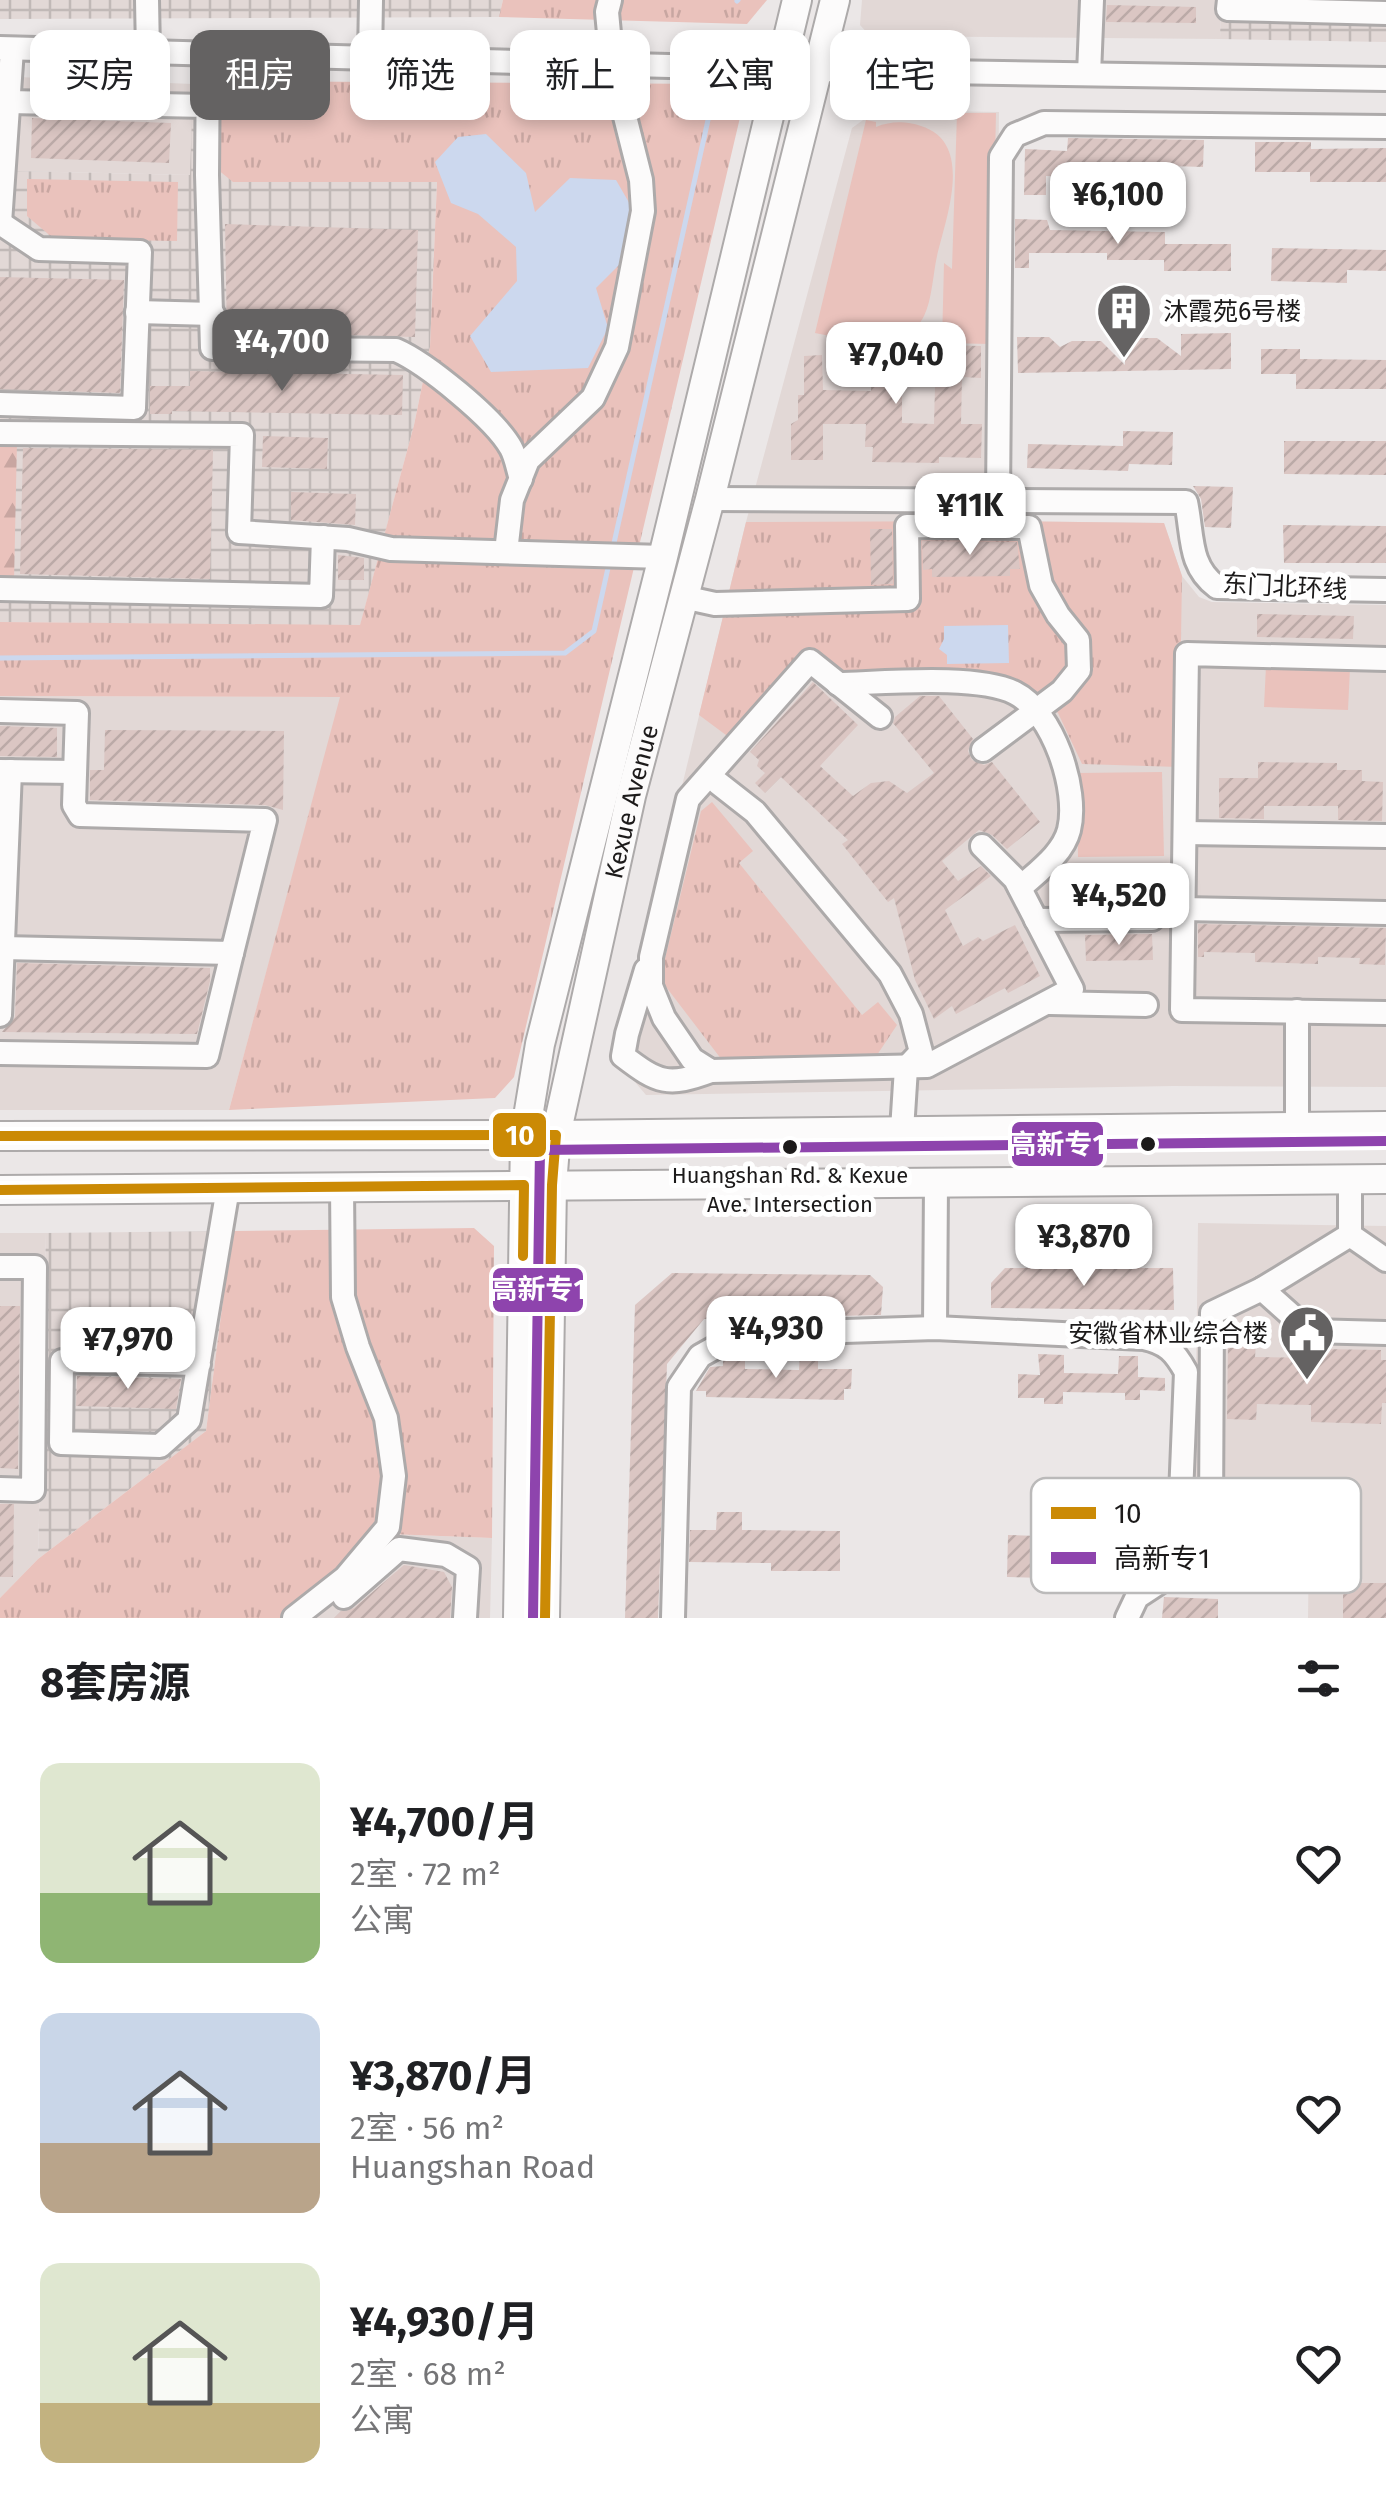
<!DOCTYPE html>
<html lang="zh">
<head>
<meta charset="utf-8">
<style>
  :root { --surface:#fff; --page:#f6f6f6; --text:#202124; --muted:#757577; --accent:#646262 }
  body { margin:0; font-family:"Fira Sans","Noto Sans SC",sans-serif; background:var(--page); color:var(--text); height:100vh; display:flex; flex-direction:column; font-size:38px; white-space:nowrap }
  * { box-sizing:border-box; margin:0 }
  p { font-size:32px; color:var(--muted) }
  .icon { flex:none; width:55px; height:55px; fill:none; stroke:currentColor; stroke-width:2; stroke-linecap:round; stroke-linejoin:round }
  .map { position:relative; height:1618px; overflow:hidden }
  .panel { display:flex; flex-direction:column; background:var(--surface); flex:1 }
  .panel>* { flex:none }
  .banner { position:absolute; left:30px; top:30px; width:1328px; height:90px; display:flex; gap:20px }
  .price { position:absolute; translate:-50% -85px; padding:0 22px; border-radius:20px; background:#fff; color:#222; font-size:32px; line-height:65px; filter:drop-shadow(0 2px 5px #0008) }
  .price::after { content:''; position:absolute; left:50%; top:60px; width:30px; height:22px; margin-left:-15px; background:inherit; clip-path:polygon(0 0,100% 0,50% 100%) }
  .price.active { background:var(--accent); color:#fff }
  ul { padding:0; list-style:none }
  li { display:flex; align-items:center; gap:30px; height:250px; padding:0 40px }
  li span { display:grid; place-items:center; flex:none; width:280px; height:200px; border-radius:20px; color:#555 }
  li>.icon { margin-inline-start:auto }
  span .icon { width:120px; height:120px; fill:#fffc; stroke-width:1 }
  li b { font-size:42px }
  h2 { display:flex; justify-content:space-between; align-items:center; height:120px; padding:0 40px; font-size:42px }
  .chip { padding:0 35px; border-radius:20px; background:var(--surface); box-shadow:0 5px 15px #0003; font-size:35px; line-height:90px }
  .chip.active { background:var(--accent); color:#fff }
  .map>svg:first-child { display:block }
  .built { fill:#e2d8d6 }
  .industrial { fill:url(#industrial-grid) }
  .grass { fill:url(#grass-tufts) }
  .forest { fill:url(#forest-firs) }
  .garden { fill:#eac2bc }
  .water { fill:#ccd8ee }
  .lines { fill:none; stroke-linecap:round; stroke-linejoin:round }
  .stream { stroke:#ccd8ee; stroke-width:5 }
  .building { fill:url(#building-hatch); fill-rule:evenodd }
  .minor-casing { stroke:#adaaaa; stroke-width:28 }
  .major-casing { stroke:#adaaaa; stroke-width:32 }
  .minor { stroke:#fcfbfb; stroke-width:22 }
  .major { stroke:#fcfbfb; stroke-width:28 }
  .bus-1-casing { stroke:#fff; stroke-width:18 }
  .bus-2-casing { stroke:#fff; stroke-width:18 }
  .bus-1 { stroke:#cb8a05; stroke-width:10 }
  .bus-2 { stroke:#8e44ad; stroke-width:10 }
  .bus-dot { fill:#1c1a1a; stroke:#fff; stroke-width:4 }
  .labels { text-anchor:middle; stroke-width:10; stroke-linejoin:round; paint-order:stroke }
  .bus-label { font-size:22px; fill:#1c1a1a; stroke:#fff }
  .poi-label { font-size:25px; fill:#1c1a1a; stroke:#fff; text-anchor:start }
  .street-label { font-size:25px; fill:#1c1a1a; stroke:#fff }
  .key { fill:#fff; stroke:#bbbaba; stroke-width:2.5 }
  .key-label { font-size:28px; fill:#1c1a1a }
  .line-badge { stroke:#fff; stroke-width:4 }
  .badge-label { font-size:28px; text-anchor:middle; font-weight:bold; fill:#fff }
</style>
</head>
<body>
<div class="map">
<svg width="1386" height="1618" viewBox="0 0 1386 1618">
  <defs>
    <pattern id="industrial-grid" width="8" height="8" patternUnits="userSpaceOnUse" patternTransform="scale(2.5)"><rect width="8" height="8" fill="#e2d8d6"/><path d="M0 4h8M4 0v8" fill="none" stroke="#c1b9b7"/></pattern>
    <pattern id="grass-tufts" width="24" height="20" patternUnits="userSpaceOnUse" patternTransform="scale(2.5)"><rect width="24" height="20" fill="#eac2bc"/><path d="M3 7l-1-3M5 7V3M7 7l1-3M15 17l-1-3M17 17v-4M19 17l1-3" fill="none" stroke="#c8a6a1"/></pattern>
    <pattern id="forest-firs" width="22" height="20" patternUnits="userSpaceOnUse" patternTransform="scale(2.5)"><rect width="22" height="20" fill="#eac2bc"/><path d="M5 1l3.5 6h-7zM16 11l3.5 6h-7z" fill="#c8a6a1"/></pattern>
    <pattern id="building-hatch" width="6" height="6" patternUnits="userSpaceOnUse" patternTransform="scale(2.5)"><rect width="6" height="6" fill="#dbc6c3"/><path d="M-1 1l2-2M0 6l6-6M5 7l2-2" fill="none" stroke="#bbaaa7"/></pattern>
  </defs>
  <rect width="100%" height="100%" fill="#ebe7e7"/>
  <g class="built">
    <polygon points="862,0 1221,0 1220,39 881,36 869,35 860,25"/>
    <polygon points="17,77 193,84 191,175 15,171"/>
    <polygon points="877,110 999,112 994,521 1164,523 1182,576 1199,597 1212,602 1386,605 1386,1087 1173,1086 646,1095 618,1062 618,1050 746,522 852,128"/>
    <polygon points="0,696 341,697 229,1110 0,1110"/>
    <polygon points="1198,1223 1386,1226 1386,1618 1308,1618 1309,1549 1194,1547"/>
    <polygon points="0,1233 46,1233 38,1559 0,1598"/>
    <polygon points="389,1534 492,1538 490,1618 288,1618"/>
  </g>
  <g class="industrial">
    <polygon points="0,0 503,0 499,17 0,19"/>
    <polygon points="1221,0 1386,0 1386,42 1220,39"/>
    <polygon points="0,77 15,171 190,175 193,84 217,81 233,182 437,181 430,347 414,425 360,626 0,622"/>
    <polygon points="232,1231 206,1431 38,1559 46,1233"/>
  </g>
  <g class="grass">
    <polygon points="503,0 767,0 747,24 499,17"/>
    <polygon points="217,81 720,84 742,109 514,1077 495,1098 229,1110 340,697 0,696 0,622 360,625 414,425 430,347 437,182 233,182 217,169"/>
    <polygon points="27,179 178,182 177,241 54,239 27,216"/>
    <polygon points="993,521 1164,523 1182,576 1179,767 1082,764 1058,713 1023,684 954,672 842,676 809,652 730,738 699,715 746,522"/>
    <polygon points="712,802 753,851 739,863 862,1015 878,1002 897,1025 871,1064 725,1064 660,979 701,811"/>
    <polygon points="474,1228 494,1246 492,1538 389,1534 288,1618 0,1618 0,1598 38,1559 206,1431 232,1231"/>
  </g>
  <polygon class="forest" points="0,441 17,441 14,582 0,582"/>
  <g class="garden">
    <polygon points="957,113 996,113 991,344 942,343 944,263 952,269"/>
    <path d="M866 120 876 122V127C891 121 906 121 921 126 975 143 946 217 937 256 933 274 932 300 924 316 906 351 857 355 834 325L830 336 815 333Z"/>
    <polygon points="1266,666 1350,668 1348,710 1264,707"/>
    <polygon points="1162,772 1164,856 1078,857 1077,773"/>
  </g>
  <g class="water">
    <polygon points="486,134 526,173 535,212 570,178 616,180 635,213 623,261 596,288 608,328 588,368 491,372 470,336 517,281 516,247 478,214 451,203 435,162 458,137"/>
    <polygon points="1008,625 1009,663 947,664 947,655 939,649 944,639 944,626"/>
  </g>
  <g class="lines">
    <g class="stream">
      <polyline points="737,1 738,0"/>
      <polyline points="614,543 710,111"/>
      <polyline points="0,658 565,653 594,631 608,568"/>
    </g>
  </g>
  <g class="building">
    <polygon points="1107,5 1196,7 1196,23 1106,22"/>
    <polygon points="32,118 171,123 169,163 31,158"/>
    <polygon points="1068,138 1204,140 1203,167 1076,163 1076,177 1046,176 1046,195 1024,195 1025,149 1067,151"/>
    <polygon points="1255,142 1311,142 1311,149 1386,148 1386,182 1310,182 1310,172 1255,172"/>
    <polygon points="1015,219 1047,220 1050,230 1165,232 1165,244 1231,244 1231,271 1164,271 1164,260 1107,260 1107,253 1029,253 1029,268 1015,268"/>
    <polygon points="225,224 418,230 415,337 227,332"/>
    <polygon points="1272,248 1386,250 1386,271 1347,270 1347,283 1271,281"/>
    <polygon points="0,277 124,280 120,393 0,389"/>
    <polygon points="1231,333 1231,369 1018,373 1017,337 1049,337 1060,347 1072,341 1101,341 1125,365 1125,338 1157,338 1181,356 1181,334"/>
    <path d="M940 345 981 346V378L962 377 961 424H982L981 458 939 457V463L872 462 873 447H865L866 424H823V460H791V424L798 420V395H804V356L822 355 823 390 871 391 872 351 940 352ZM902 385 935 386 934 424 902 423Z"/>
    <polygon points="1261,349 1300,349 1300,359 1386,360 1386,389 1296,389 1296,374 1261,374"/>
    <polygon points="190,371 403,375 402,415 172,411 172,414 150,414 150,386 190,386"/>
    <polygon points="1123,431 1173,432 1172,465 1129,464 1128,471 1027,468 1028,444 1123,446"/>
    <polygon points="263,436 328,438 327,469 262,467"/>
    <polygon points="1284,441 1386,441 1386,475 1284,474"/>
    <polygon points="23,448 213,450 210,579 20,574"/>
    <polygon points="1193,486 1233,487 1231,528 1205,527 1201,499"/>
    <polygon points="291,492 356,494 355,525 291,520"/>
    <polygon points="1283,525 1386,526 1386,563 1284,563"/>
    <polygon points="870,529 892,529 893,584 871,585"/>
    <polygon points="922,541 1017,542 1020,569 1010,569 1010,576 932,577 932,569 923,570"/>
    <polygon points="338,555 364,558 364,580 338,580"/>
    <polygon points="1257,614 1354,616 1353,639 1257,637"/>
    <polygon points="813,682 858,725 820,766 853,796 871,783 889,781 907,793 934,773 893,723 895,717 920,696 939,696 973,739 968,751 972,760 984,765 992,762 1040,822 1007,849 992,835 979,830 942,861 958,881 981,866 991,876 945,910 963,946 978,937 983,941 1015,925 1040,976 1008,993 1005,988 956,1014 952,1006 934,1019 915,980 894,898 888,902 842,844 848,840 781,777 765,793 755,783 765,773 757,766 759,760 750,752"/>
    <polygon points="0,726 57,728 57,757 0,756"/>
    <polygon points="105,730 284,731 283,810 265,805 90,800 90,770 104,770"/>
    <polygon points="1258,762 1337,763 1337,770 1362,770 1362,781 1383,782 1382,821 1338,820 1338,806 1264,806 1264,819 1219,818 1219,778 1258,778"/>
    <polygon points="1154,875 1155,904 1077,905 1076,877"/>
    <polygon points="1198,924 1386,928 1385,965 1359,964 1360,958 1318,957 1318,964 1255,962 1255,953 1204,952 1204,957 1198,957"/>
    <polygon points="1152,934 1153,960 1086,961 1085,935"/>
    <polygon points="17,963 210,968 210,981 197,1034 2,1032 15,1017"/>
    <polygon points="1005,1268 1173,1268 1174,1310 991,1308 991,1283"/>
    <polygon points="672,1273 870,1275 883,1287 881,1315 704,1319 667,1364 658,1618 625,1618 635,1305"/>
    <polygon points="0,1306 20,1306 18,1469 0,1468"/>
    <polygon points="1228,1344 1256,1344 1255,1357 1316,1358 1317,1349 1381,1350 1381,1360 1386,1360 1386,1403 1382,1403 1381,1424 1311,1422 1311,1405 1257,1404 1256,1420 1227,1419"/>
    <polygon points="745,1350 745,1369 799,1370 800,1353 818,1354 818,1369 852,1369 851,1389 844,1389 844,1400 706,1397 706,1391 696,1391 710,1367 723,1366 723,1360"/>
    <polygon points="1038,1354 1064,1355 1064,1373 1118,1374 1119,1356 1138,1356 1138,1377 1165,1378 1165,1391 1140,1390 1140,1400 1125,1400 1125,1393 1063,1392 1063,1404 1044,1404 1044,1398 1018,1398 1018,1374 1040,1375"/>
    <polygon points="77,1376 181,1379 176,1409 76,1406"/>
    <polygon points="0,1504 14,1504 13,1577 0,1577"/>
    <polygon points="717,1512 742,1512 742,1530 840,1531 840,1571 771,1571 771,1563 689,1562 690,1530 716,1530"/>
    <polygon points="1102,1512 1129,1513 1128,1539 1158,1540 1157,1566 1148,1572 1082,1570 1082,1579 1007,1577 1008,1535 1101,1538"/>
    <polygon points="404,1565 444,1572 452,1587 450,1618 334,1618 341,1611 354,1608"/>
    <rect x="1343" y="1583" width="43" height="35"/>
    <polygon points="1164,1597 1218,1599 1218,1618 1162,1618"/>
  </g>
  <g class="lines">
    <g class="minor-casing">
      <g id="minor">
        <polyline points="147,0 148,52"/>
        <polyline points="1229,0 1228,9 1386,13"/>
        <polyline points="0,48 818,70 1386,79"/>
        <path d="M208 54 207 175 212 348 396 350C426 363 495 419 511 448 516 457 518 470 521 479"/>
        <polyline points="370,58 371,0"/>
        <polyline points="1089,74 1092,0"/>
        <polyline points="8,102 207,106"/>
        <polyline points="0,223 12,49"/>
        <polyline points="137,312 213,314"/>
        <polyline points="0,404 134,408 140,252 39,249 0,223"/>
        <polyline points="0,433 242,435 239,532 348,539 391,549 663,557"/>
        <path d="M710 499 1186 502C1193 535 1188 566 1217 587L1386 590"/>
        <polyline points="998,499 1001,157 1015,135 1044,123 1386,127"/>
        <polyline points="506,552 512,500 528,460 593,398 617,347 643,211 641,180 612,65 607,12 610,0"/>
        <polyline points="0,589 321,596 323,537"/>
        <polyline points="683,597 715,604 908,599 907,526 1029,527 1041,585 1058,615 1078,640 1079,670 1062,691 983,750"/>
        <polyline points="1386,659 1187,654 1182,1010 1386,1013"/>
        <path d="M838 684C882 683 978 674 1015 693 1053 712 1079 790 1069 830 1063 854 1037 872 1020 888"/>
        <polyline points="0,711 77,713 74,805 80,815 265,820 232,953 2,948"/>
        <polyline points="880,717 810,661 688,799 651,957 651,986 664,1018 692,1059 711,1071 927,1066 1072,989 1015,879 982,846"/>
        <polyline points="0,771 75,772"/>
        <polyline points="718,783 755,812 890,974 911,1014 921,1052 906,1068 902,1130"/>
        <polyline points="1185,833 1386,836"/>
        <polyline points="1183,909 1386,913"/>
        <polyline points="1036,920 1152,919"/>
        <path d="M646 970 627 1034 623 1056C658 1083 668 1087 711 1071"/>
        <polyline points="1050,1003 1146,1005"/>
        <polyline points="1297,1011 1297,1126"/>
        <polyline points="0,1015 10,771"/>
        <polyline points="0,1053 207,1056 232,953"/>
        <polyline points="1350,1235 1386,1260"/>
        <polyline points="0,1267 35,1267 33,1490 0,1489"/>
        <polyline points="1262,1289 1309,1331 1386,1333"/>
        <polyline points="935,1328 936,1183"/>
        <polyline points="199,1364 62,1361 61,1443 160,1446 189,1420 228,1188"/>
        <polyline points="1211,1519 1212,1313 1262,1289 1350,1235 1350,1180"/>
        <polyline points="344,1597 399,1549 446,1555 468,1568 465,1618"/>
        <polyline points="294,1618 345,1578 388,1527 394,1476 386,1418 358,1347 343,1297 342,1186"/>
        <path d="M673 1618 679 1387 700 1356 734 1337 754 1334 935 1328 1144 1338C1167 1343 1175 1352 1186 1372L1178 1570 1137 1597 1127 1618"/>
      </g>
    </g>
    <g class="major-casing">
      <g id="major">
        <polyline points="0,1136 556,1135 1386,1126"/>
        <polyline points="0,1190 1386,1179"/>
        <polyline points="518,1618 525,1135 540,1044 663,557 797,0"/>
        <path id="s1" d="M545 1618 552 1185 556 1135 631 796 710 499 835 0"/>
      </g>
    </g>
    <use href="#minor" class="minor"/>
    <use href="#major" class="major"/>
    <g class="bus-1-casing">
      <g id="bus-1">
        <polyline points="0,1136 556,1135 552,1185 545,1618"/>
        <polyline points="0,1190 524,1185 523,1256"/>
      </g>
    </g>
    <g class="bus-2-casing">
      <polyline id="bus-2" points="533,1618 540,1150 1386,1141"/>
    </g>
    <use href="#bus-1" class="bus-1"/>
    <use href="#bus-2" class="bus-2"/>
  </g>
  <defs>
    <g id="building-pin" transform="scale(2.875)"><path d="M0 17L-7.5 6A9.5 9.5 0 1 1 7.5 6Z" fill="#646262" stroke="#fff"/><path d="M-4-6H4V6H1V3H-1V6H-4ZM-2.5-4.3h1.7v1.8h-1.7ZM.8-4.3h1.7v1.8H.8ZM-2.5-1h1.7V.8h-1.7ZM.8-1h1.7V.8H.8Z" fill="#fff"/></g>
    <g id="civic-pin" transform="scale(2.875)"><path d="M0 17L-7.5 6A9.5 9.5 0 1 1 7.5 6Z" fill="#646262" stroke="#fff"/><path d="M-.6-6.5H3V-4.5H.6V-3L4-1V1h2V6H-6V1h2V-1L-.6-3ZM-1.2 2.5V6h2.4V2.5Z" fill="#fff"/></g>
  </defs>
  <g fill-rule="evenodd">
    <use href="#building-pin" x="1124" y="311"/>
    <use href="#civic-pin" x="1307" y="1333"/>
  </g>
  <g class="bus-dot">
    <circle cx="1148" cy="1144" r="9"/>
    <circle cx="790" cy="1147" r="9"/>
  </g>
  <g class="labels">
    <g class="bus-label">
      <text x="790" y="1183">Huangshan Rd. &amp; Kexue<tspan x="790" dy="29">Ave. Intersection</tspan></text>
    </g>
    <g class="poi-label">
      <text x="1163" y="320">沐霞苑6号楼</text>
      <text x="1268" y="1342" text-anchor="end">安徽省林业综合楼</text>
    </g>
    <g class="street-label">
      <text transform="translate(1285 586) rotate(3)" y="9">东门北环线</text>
      <text dy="9" stroke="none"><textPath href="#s1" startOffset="825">Kexue Avenue</textPath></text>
    </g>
  </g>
  <rect x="1031" y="1478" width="330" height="115" rx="15" class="key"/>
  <rect x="1051" y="1507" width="45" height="12" fill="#cb8a05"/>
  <rect x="1051" y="1552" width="45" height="12" fill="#8e44ad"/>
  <g class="key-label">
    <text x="1114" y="1523">10</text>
    <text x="1114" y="1568">高新专1</text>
  </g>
  <g class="line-badge">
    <rect x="491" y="1111" width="57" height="48" rx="10" fill="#cb8a05"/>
    <rect x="1010" y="1120" width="95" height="48" rx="10" fill="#8e44ad"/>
    <rect x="491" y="1266" width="94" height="48" rx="10" fill="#8e44ad"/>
  </g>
  <g class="badge-label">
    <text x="520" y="1145">10</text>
    <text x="1057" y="1154">高新专1</text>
    <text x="538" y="1299">高新专1</text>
  </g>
</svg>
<b class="price" style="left:1118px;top:247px">¥6,100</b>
<b class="price active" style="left:282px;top:394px">¥4,700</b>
<b class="price" style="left:896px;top:407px">¥7,040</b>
<b class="price" style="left:970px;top:558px">¥11K</b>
<b class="price" style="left:1119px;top:948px">¥4,520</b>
<b class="price" style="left:1084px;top:1289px">¥3,870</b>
<b class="price" style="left:776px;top:1381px">¥4,930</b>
<b class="price" style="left:128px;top:1392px">¥7,970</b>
<div class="banner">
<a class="chip">买房</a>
<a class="chip active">租房</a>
<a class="chip">筛选</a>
<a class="chip">新上</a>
<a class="chip">公寓</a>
<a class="chip">住宅</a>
</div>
</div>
<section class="panel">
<h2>8套房源<svg class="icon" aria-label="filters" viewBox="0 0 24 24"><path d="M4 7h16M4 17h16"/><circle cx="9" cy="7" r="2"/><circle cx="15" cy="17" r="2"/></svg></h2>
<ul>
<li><span style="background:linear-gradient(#dfe7d0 65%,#8fb573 0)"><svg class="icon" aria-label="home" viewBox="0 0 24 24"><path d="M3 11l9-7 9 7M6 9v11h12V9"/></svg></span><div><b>¥4,700/月</b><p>2室 · 72 m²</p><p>公寓</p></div><svg class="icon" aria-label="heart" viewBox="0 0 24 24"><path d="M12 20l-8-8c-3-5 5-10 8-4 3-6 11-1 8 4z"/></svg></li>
<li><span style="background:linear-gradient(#c9d6e8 65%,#b9a48a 0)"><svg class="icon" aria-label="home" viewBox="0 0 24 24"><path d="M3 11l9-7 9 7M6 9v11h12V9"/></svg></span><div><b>¥3,870/月</b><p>2室 · 56 m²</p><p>Huangshan Road</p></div><svg class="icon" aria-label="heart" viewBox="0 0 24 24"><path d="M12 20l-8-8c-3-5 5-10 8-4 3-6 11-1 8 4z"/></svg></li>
<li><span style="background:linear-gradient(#dfe7d0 70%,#c2b280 0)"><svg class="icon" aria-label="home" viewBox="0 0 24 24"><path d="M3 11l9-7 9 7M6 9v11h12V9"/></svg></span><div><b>¥4,930/月</b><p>2室 · 68 m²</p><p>公寓</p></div><svg class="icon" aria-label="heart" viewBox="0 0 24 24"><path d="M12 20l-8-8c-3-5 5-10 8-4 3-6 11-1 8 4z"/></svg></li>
</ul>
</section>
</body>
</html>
